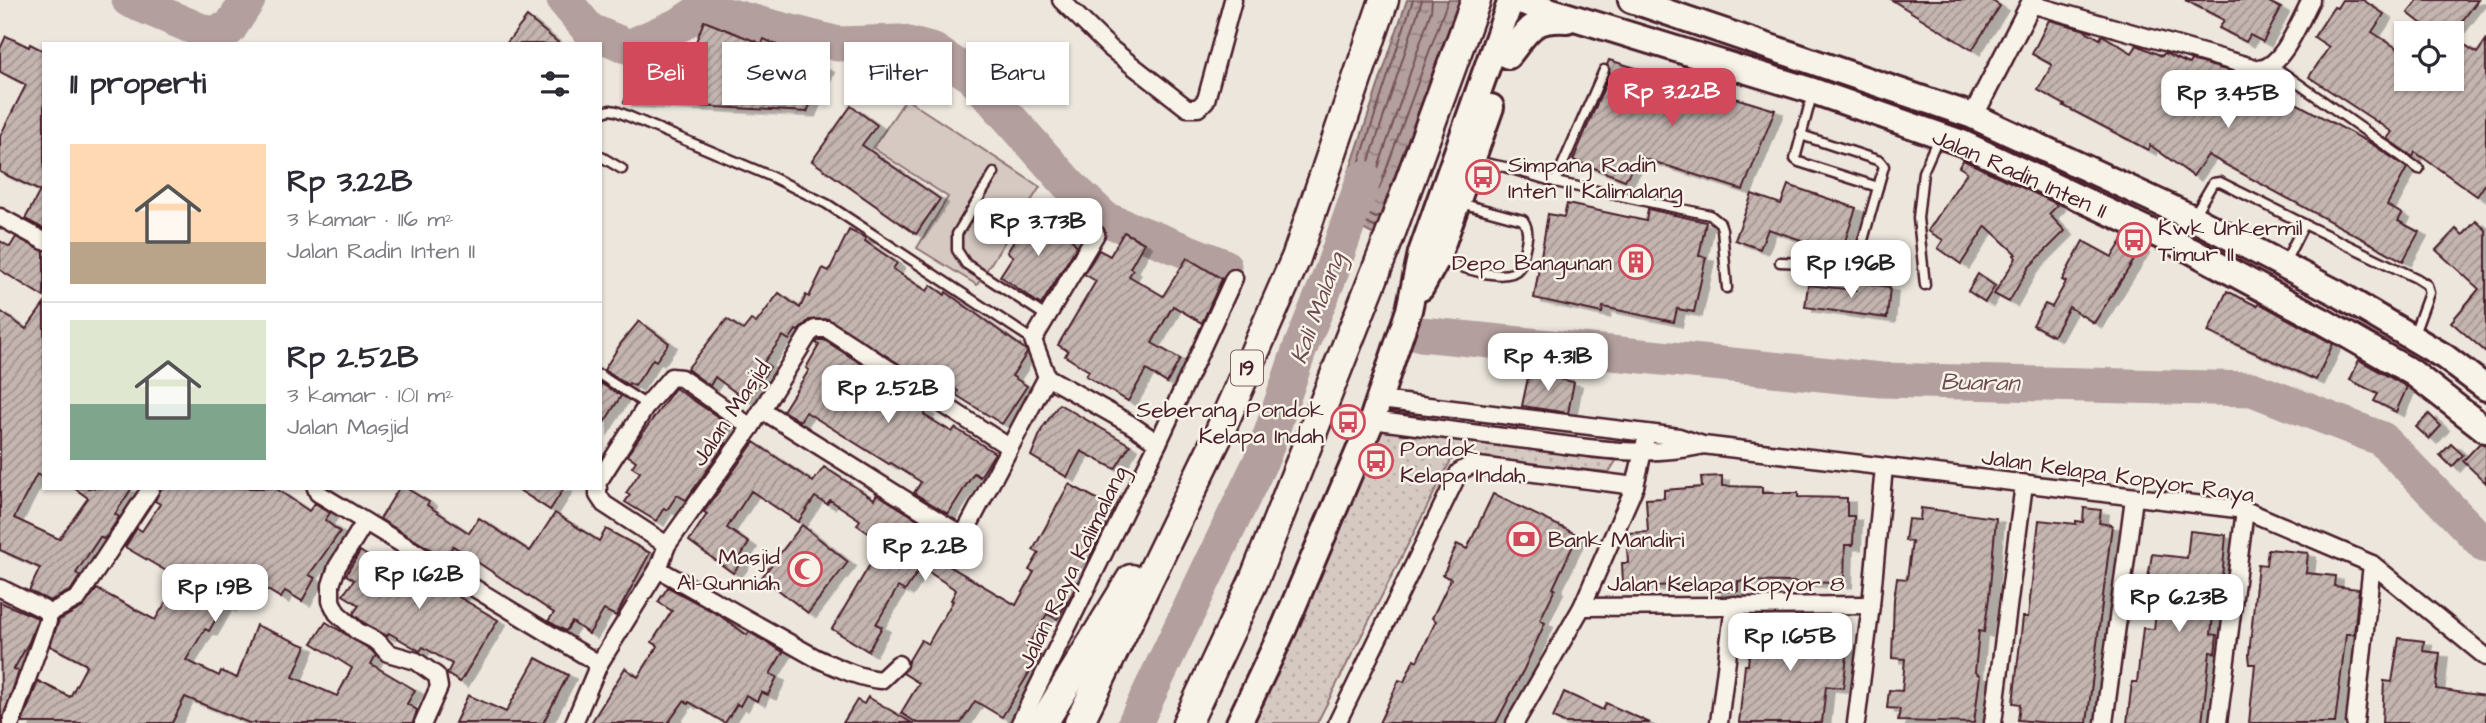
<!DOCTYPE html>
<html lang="id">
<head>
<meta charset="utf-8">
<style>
  :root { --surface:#fff; --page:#f2f2f3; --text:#2b2b33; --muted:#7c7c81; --line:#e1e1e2; --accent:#d1495b }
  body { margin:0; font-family:"Architects Daughter",sans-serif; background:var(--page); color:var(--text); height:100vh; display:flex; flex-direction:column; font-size:26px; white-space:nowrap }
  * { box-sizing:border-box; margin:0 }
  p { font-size:23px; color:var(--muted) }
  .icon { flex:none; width:38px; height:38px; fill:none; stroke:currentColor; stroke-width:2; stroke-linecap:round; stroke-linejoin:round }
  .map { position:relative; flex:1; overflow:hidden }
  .drawer { position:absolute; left:42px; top:42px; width:560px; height:448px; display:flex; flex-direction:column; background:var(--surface); border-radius:0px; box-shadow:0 2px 5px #0004 }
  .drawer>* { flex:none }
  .guide { position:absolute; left:623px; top:42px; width:665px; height:63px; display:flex; gap:14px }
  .tools { position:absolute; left:2394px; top:21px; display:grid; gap:14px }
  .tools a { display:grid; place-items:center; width:70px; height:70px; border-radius:0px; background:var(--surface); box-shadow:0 2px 5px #0004; font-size:35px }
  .price { position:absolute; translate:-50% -60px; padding:0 16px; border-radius:14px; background:#fff; color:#222; font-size:23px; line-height:46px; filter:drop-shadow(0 2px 4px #0008) }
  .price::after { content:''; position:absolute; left:50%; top:42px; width:21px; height:16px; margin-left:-10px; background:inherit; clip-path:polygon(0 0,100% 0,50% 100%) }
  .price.selected { background:var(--accent); color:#fff }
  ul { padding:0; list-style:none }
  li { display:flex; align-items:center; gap:21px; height:175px; padding:0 28px }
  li+li { border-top:2px solid var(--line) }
  li span { display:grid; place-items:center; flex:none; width:196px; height:140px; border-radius:0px; color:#555 }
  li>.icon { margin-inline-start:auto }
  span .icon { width:84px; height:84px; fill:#fffc; stroke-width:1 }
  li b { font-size:30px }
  h2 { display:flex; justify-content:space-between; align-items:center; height:84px; padding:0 28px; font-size:30px }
  .pill { padding:0 24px; border-radius:0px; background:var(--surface); box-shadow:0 2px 5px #0004; font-size:24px; line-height:63px }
  .pill.selected { background:var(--accent); color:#fff }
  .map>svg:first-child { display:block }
  .green { fill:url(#green-dots); stroke:#907476; stroke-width:2 }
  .pitch { fill:#d5c9c2; stroke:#907476; stroke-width:2 }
  .water { fill:url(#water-ripples); stroke:#896c6f; stroke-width:2 }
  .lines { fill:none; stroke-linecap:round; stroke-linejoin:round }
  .shore { stroke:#745259; stroke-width:2 }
  .river { stroke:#b39f9d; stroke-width:35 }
  .building { fill:url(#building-hatch); stroke:#4a1f2b; stroke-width:2; filter:url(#shadow) }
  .service-casing { stroke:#4a1f2b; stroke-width:13 }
  .minor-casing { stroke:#4a1f2b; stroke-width:21 }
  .tertiary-casing { stroke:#4a1f2b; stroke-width:24 }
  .primary-casing { stroke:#4a1f2b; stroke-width:30 }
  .motorway-casing { stroke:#4a1f2b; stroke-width:33 }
  .service { stroke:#f7f3e8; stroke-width:8 }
  .minor { stroke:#f7f3e8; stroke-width:16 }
  .tertiary { stroke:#f7f3e8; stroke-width:19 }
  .primary { stroke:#f7f3e8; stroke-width:24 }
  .motorway { stroke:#f7f3e8; stroke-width:28 }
  .labels { text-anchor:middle; stroke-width:5; stroke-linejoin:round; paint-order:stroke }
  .shield { fill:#f7f3e8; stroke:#7e5f64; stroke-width:2 }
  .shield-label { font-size:21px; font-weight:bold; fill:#4a1f2b }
  .poi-label { font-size:23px; fill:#4a1f2b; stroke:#f7f3e8; text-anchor:start }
  .street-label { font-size:23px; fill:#4a1f2b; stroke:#f7f3e8 }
  .water-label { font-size:24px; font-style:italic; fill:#6f4c53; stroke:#f7f3e8 }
</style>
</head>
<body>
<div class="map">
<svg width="2486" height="723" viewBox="0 0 2486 723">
  <defs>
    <pattern id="green-dots" width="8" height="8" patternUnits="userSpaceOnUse" patternTransform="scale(1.75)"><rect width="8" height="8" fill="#d5c9c2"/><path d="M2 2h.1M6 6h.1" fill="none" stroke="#b8aca7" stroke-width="1.8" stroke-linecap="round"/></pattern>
    <pattern id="water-ripples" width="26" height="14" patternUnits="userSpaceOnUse" patternTransform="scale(1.75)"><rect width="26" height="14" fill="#b39f9d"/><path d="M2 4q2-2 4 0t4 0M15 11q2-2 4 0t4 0" fill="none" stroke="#948180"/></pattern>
    <pattern id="building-hatch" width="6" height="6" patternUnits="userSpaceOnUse" patternTransform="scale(1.75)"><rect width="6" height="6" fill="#c4b5b0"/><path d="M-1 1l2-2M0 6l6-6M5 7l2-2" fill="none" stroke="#a1938f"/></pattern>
    <filter id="shadow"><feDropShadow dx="8" dy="4.5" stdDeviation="0" flood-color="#0004"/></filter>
  </defs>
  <rect width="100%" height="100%" fill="#ece6dd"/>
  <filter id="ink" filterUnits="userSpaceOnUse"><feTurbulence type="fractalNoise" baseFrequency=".0143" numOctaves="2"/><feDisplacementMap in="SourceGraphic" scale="14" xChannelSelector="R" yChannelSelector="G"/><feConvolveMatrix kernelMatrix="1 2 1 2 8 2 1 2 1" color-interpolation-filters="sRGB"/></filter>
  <g filter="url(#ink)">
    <polygon class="green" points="1372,420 1621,453 1609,472 1453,456 1317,723 1237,723"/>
    <polygon class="pitch" points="906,99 1040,187 977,285 917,248 948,197 873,148"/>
    <polygon class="water" points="1407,0 1476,0 1387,242 1335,214"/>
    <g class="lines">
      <g class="shore">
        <polyline points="1422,0 1355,204 1356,208 1376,218 1380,216 1459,0"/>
        <polyline points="1432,0 1431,11 1372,186 1374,191 1379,189 1448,0"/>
        <polyline points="1376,228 1346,212 1344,209 1413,0"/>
      </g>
      <g class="river">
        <polyline points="129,0 209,34 229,29 248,0"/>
        <polyline points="564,0 589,30 629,47 681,24 703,9 838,44 900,42 934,51 972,76 1069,185 1105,219 1224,266"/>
        <polyline points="1421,334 1881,380 2252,389 2382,439 2486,546"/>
        <polyline points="1135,723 1264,454 1299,351 1329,278 1364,178"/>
      </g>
    </g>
    <g class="building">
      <polygon points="1892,0 1991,0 2000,6 1972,50"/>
      <polygon points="2185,0 2265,0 2281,8 2263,42 2250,35 2246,42 2219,28 2224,20"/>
      <polygon points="2342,0 2363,0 2384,14 2372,32 2406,54 2406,79 2418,79 2428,85 2432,79 2452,79 2452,54 2460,42 2477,53 2486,40 2486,183 2477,196 2415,152 2413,157 2387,139 2392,132 2309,77 2329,47 2314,37 2334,7 2337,8"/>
      <polygon points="2418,0 2478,0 2453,33 2416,33 2422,24 2408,13"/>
      <polygon points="527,17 560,44 506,44"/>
      <polygon points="2049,20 2082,29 2100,39 2102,35 2132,53 2137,45 2162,56 2164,53 2189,64 2191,60 2233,72 2269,94 2272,90 2372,144 2407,168 2387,205 2402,214 2398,221 2419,232 2403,261 2208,155 2193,176 2150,145 2148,150 2064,106 2065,105 2038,90 2052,65 2032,54"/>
      <polygon points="704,21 762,44 764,39 826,68 807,112 624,102 644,57 662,65 670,49 690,57"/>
      <polygon points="6,36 29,47 30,44 44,51 44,229 25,219 40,191 0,172 0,136 26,85 0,72 0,49"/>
      <polygon points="1609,60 1775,110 1743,190 1639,157 1625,180 1573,160 1610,73 1607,65"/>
      <polygon points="851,106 877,125 862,145 940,199 916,234 812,161"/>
      <polygon points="1963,160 2053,202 2057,206 2049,214 2065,231 2029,267 2009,302 1994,294 2016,258 2014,255 2016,254 1986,226 1961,264 1938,248 1943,240 1928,231 1967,172 1959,167"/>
      <polygon points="1788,185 1856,208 1841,253 1768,229 1760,249 1735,240 1752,194 1781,204"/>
      <polygon points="1567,204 1646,221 1648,209 1706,222 1699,256 1706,257 1694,312 1677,309 1674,322 1603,307 1602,313 1534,298 1548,214 1564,217"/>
      <polygon points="1031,216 1046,226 1055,219 1077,246 1041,305 1000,276 1013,256 1007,252"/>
      <polygon points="2476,221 2486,230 2486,352 2451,322 2479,289 2436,250 2456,229 2463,235"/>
      <polygon points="849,230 866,238 865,241 897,263 893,269 927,291 931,285 945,295 946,292 1026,350 1027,353 1012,376 1027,386 1002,424 956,395 958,391 920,366 915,374 828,319 809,320 798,331 796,330 789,340 783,336 764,362 770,367 747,401 715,377 710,386 687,369 727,319 743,330 751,320 756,323 779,293 800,308 806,295 809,297 823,268 829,271"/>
      <polygon points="1124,232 1144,243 1130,268 1133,270 1129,276 1163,296 1187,258 1222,279 1202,323 1173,306 1152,343 1180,359 1167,383 1146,370 1128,401 1086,376 1089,371 1065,356 1068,351 1058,345 1096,281 1084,274 1099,250 1110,256"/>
      <polygon points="16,237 44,251 44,297 0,270 0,241 10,247"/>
      <polygon points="2124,238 2141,249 2094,323 2069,307 2053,336 2033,325 2045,304 2052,307 2066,282 2062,280 2083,241 2112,257"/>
      <polygon points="1978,274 1995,286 1985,302 1968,291"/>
      <polygon points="1856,282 1890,287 1887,318 1805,307 1808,285 1856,290"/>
      <polygon points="2227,291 2257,306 2259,303 2333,344 2316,380 2208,332"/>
      <polygon points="44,304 44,479 37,474 14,518 59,539 88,498 74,488 132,488 115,514 119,517 107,536 103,539 100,537 76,573 80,576 71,590 50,601 29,591 40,568 0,550 0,311 26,329"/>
      <polygon points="639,321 669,343 656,361 653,359 635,386 629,383 628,385 604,370 621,343"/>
      <polygon points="819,340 824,340 904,391 902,395 927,411 924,415 952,432 955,428 995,453 980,477 974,473 948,514 914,493 921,482 891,463 889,464 806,412 800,421 783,411 809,370 806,368 819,345 816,343"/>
      <polygon points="2359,360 2407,387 2396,412 2374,401 2378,394 2350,380"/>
      <polygon points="1529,373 1574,382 1568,413 1522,406"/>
      <polygon points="600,383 621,396 600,429"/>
      <polygon points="675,388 730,425 720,439 726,443 686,500 677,495 667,510 664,508 656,521 625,502 630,495 626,493 640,472 632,467 636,461 627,455"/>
      <polygon points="1059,404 1130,445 1115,469 1081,451 1067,477 1031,456 1042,429"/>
      <polygon points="2429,414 2441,426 2429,439 2416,427"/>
      <polygon points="754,442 813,482 824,467 874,499 877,494 957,544 944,563 1016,605 1034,572 1029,570 1039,553 1033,550 1069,484 1108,505 1094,529 1102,533 1072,594 1057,619 1047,614 1027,647 1040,655 1002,717 975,701 961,723 917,723 901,713 919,683 903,673 908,662 921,640 928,644 953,601 951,600 956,590 921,567 905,591 898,587 876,624 882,627 868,651 832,629 885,539 872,530 870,534 857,525 860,520 830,500 827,504 815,497 798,522 751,491 727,528 749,543 739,559 742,561 733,573 689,541 707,514 704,512"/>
      <polygon points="2480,443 2486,445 2486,483 2463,461"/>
      <polygon points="2451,444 2463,455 2452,467 2440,455"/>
      <polygon points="1722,476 1722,486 1762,487 1762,493 1798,493 1798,497 1847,498 1847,516 1854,516 1853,545 1845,545 1844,583 1738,581 1738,591 1714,591 1714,583 1636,587 1635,583 1623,584 1622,563 1628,563 1626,533 1648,532 1646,499 1664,498 1664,490 1702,487 1701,477"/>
      <polygon points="161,488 275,488 309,511 315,503 330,513 325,520 340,532 309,575 315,578 302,601 285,591 281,598 246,577 228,607 224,605 209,631 205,629 186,660 219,676 221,671 237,678 256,625 306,646 293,677 337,696 352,668 312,643 326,622 371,650 376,655 371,664 415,690 407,704 417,710 413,723 249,723 185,697 172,723 22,723 38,681 70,697 87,665 50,646 59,620 83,607 97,589 155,620 180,579 125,547 137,528 142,531 160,504 155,501"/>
      <polygon points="399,488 406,488 429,502 427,505 469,533 479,518 530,551 555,513 599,541 606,529 650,553 616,616 604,610 589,634 572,622 566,631 548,621 554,613 453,546 445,558 380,519"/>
      <polygon points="516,488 564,488 550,510"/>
      <polygon points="1493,494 1578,535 1553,588 1555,589 1540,620 1545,623 1524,669 1496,723 1379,723 1399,680 1404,682 1414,659 1417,661 1436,621 1432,618 1451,579 1443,575 1457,544 1467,549"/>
      <polygon points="1921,508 1996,518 1989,598 1984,632 1979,631 1975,672 1980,676 1974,723 1898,721 1900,709 1887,708 1889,690 1902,691 1905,659 1892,658 1894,599 1897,578 1907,579 1912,542 1905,541 1908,519 1920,520"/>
      <polygon points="2084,508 2101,510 2099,523 2112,525 2087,723 2049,723 2018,720 2020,704 2013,703 2023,617 2028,617 2039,520 2076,524 2076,521 2083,522"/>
      <polygon points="802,525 848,562 808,613 762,577"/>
      <polygon points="2190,531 2226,535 2222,578 2225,578 2223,599 2215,599 2211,634 2217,635 2215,653 2210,652 2202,723 2127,723 2132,682 2137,682 2143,628 2154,629 2158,597 2145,596 2152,554 2187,558"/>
      <polygon points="2268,549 2308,553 2306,573 2335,576 2334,586 2359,589 2354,634 2346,634 2335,723 2249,723 2255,664 2250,664 2249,655 2258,564 2266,565"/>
      <polygon points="360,551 391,571 401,556 461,594 459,597 498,620 460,682 447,674 452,664 423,647 420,651 389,633 387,636 363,622 353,614 359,605 343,595 354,580 346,575"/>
      <polygon points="668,587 719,615 747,635 749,632 783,652 770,674 777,677 768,695 761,692 757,701 746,695 740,706 737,704 725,723 689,702 688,704 684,701 668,723 591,723 625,668 638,677 658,646 652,642 672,611 658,602"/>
      <polygon points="0,602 38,618 29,642 14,669 19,671 1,723"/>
      <polygon points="1766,618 1832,626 1830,646 1848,648 1843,688 1826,686 1822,723 1739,723 1745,665 1748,665 1752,625 1765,626"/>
      <polygon points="2399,638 2424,641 2423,651 2440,653 2436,689 2486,696 2486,723 2382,723 2384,681 2392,682"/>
      <polygon points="536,658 568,675 543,723 455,723 468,695 506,712"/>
      <polygon points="1564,692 1603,710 1606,703 1650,723 1564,723 1553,718"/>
      <polygon points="868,697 912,723 843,723 857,700 864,704"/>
    </g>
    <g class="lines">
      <g class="service-casing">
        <g id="service">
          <polyline points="2272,65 2419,169"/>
          <polyline points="1812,95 1795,159 1799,162 1878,187"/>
          <polyline points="600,113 610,110 616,111 770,176 827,204 1033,340"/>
          <polyline points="600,156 622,169"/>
          <polyline points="1475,161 1505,167 1555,182 1710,215 1720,223 1722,229 1727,288"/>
          <polyline points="994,173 957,234 957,250 966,264 1046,316"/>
          <polyline points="1555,182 1604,70"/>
          <polyline points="2194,215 2213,183 2220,182 2304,224"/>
          <path d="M1439 260C1455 265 1507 285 1519 268 1522 264 1523 257 1524 252 1527 239 1530 231 1523 220L1460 203"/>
          <polyline points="1780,262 1856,265 1884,166 1880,161 1804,136 1801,132"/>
          <polyline points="2285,262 2304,224 2416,278 2427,285 2429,293 2414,334"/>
          <polyline points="1925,285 1918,218 1923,172 1938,138"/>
          <polyline points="600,375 647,405"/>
        </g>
      </g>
      <g class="minor-casing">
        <g id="minor">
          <polyline points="1061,0 1110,48 1187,108 1198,108 1206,100 1233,0"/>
          <path d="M2031 4 2259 69C2283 67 2300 20 2311 0"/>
          <polyline points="0,217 44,241"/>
          <polyline points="1096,234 1033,340 1047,377 1130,424 1158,443"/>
          <polyline points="1380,400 1679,437 1703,445 2245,510 2372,564 2486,657"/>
          <polyline points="762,410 963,536 1047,377"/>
          <path d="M1372 420C1424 427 1476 434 1528 440 1585 448 1643 458 1700 446"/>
          <polyline points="600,479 647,405 671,377 681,378 751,427"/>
          <polyline points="316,488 318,493 599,664"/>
          <polyline points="598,488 598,495 604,504 667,545"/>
          <polyline points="365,522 337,567 331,585 331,601 337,613 357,631 378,642 388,653 416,661 437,676 439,687 423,723"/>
          <path d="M658 569 816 658C837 667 858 678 881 680L898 664"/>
          <polyline points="0,588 43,609 48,614 48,621 11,723"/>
          <polyline points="1582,607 1871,605"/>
          <polyline points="48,614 78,598 151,488"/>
          <polyline points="574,723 599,664 658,569 667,545 751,427 809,334 815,329 827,329 1009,447"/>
          <polyline points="1020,723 1158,443 1234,278"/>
          <polyline points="1337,723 1459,472 1471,465 1635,486"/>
          <polyline points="1515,723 1582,607 1635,486 1645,443"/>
          <polyline points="1719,723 1734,605"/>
          <polyline points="1856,723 1871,605 1884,467"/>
          <polyline points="1993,723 2024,484"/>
          <polyline points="2104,723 2134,498"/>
          <polyline points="2218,723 2245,510"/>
          <polyline points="2355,723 2372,564"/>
        </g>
      </g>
      <g class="tertiary-casing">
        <polyline id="tertiary" points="1973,116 2033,0"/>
      </g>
      <g class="primary-casing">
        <g id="primary">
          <polyline points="1516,0 1813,91 1962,143 2192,251 2321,320 2413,373 2486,430"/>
          <polyline points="1631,0 1973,116 2193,218 2337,293 2445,357 2486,388"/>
          <path d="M1508 56C1529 30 1531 18 1567 20"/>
          <polyline points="1421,288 1437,259 1491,107"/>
          <polyline points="1239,723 1284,628 1372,420 1409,310 1421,253 1511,0"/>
        </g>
      </g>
      <g class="motorway-casing">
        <g id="motorway">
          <polyline points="1043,723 1131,579"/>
          <polyline points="1079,723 1216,440 1296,258 1384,0"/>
          <polyline points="1187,723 1254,580 1386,246 1476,0"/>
        </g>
      </g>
      <use href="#service" class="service"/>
      <use href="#minor" class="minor"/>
      <use href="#tertiary" class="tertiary"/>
      <use href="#primary" class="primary"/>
      <use href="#motorway" class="motorway"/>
    </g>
  </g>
  <defs>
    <g id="bus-ring" transform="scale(1.75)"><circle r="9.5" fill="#f7f3e8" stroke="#d1495b" stroke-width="1.5"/><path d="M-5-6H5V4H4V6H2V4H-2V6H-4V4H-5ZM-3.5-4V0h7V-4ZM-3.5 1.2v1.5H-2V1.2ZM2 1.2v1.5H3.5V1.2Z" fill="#d1495b"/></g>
    <g id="building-ring" transform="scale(1.75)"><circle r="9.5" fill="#f7f3e8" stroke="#d1495b" stroke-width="1.5"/><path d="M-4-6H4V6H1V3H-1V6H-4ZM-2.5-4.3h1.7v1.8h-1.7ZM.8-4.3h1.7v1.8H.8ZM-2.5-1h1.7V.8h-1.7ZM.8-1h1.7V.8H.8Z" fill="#d1495b"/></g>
    <g id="bank-ring" transform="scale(1.75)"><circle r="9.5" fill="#f7f3e8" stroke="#d1495b" stroke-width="1.5"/><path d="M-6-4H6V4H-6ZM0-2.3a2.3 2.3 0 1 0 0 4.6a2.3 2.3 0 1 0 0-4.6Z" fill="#d1495b"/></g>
    <g id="mosque-ring" transform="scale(1.75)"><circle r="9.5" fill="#f7f3e8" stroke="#d1495b" stroke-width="1.5"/><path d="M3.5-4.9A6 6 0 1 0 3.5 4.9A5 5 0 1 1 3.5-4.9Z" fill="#d1495b"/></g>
  </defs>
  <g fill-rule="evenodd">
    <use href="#bus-ring" x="1483" y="177"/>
    <use href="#bus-ring" x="2134" y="240"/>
    <use href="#building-ring" x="1636" y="262"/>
    <use href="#bus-ring" x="1348" y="422"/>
    <use href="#bus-ring" x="1376" y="461"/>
    <use href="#bank-ring" x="1524" y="539"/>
    <use href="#mosque-ring" x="805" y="569"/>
  </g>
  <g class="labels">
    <rect class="shield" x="1231" y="350.5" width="32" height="35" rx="5"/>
    <g class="shield-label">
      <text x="1247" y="375">19</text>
    </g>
    <g class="poi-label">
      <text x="1508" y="172">Simpang Radin<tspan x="1508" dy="26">Inten II Kalimalang</tspan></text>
      <text x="2158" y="235">Kwk Unkermil<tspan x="2158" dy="26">Timur II</tspan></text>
      <text x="1612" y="270" text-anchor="end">Depo Bangunan</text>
      <text x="1324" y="417" text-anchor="end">Seberang Pondok<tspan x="1324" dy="26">Kelapa Indah</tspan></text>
      <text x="1400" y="456">Pondok<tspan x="1400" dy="26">Kelapa Indah</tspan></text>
      <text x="1548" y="547">Bank Mandiri</text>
      <text x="780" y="564" text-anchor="end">Masjid<tspan x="780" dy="26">Al-Qunniah</tspan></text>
    </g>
    <g class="street-label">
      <text transform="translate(2020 173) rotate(24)" y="8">Jalan Radin Inten II</text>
      <text transform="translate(730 413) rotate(-56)" y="8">Jalan Masjid</text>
      <text transform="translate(2118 475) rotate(8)" y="8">Jalan Kelapa Kopyor Raya</text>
      <text transform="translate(1072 567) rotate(-64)" y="8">Jalan Raya Kalimalang</text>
      <text x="1726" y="591">Jalan Kelapa Kopyor 8</text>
    </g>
    <g class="water-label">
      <text transform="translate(1317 308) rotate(-70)" y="8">Kali Malang</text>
      <text transform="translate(1980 382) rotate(1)" y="8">Buaran</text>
    </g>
  </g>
</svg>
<div class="tools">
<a><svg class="icon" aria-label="locate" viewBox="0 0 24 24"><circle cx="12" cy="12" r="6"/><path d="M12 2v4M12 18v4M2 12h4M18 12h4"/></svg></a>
</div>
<b class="price selected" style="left:1672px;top:128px">Rp 3.22B</b>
<b class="price" style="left:2228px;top:130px">Rp 3.45B</b>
<b class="price" style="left:1038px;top:258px">Rp 3.73B</b>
<b class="price" style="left:1851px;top:300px">Rp 1.96B</b>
<b class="price" style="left:1548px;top:393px">Rp 4.31B</b>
<b class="price" style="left:888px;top:425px">Rp 2.52B</b>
<b class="price" style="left:925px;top:583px">Rp 2.2B</b>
<b class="price" style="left:419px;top:611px">Rp 1.62B</b>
<b class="price" style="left:215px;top:624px">Rp 1.9B</b>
<b class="price" style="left:2179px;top:634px">Rp 6.23B</b>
<b class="price" style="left:1790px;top:673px">Rp 1.65B</b>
<div class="guide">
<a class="pill selected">Beli</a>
<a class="pill">Sewa</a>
<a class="pill">Filter</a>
<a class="pill">Baru</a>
</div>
<section class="drawer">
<h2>11 properti<svg class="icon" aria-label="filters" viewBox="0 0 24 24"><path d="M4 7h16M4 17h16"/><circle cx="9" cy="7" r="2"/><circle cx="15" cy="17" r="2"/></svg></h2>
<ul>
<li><span style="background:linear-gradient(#ffd9b3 70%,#b9a48a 0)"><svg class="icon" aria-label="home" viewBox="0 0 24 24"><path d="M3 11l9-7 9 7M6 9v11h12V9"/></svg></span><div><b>Rp 3.22B</b><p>3 kamar · 116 m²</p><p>Jalan Radin Inten II</p></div></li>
<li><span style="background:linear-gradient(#dfe7d0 60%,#7fa58c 0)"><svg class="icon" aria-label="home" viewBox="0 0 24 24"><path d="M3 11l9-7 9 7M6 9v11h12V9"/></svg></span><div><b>Rp 2.52B</b><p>3 kamar · 101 m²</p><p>Jalan Masjid</p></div></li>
</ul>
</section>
</div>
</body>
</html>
